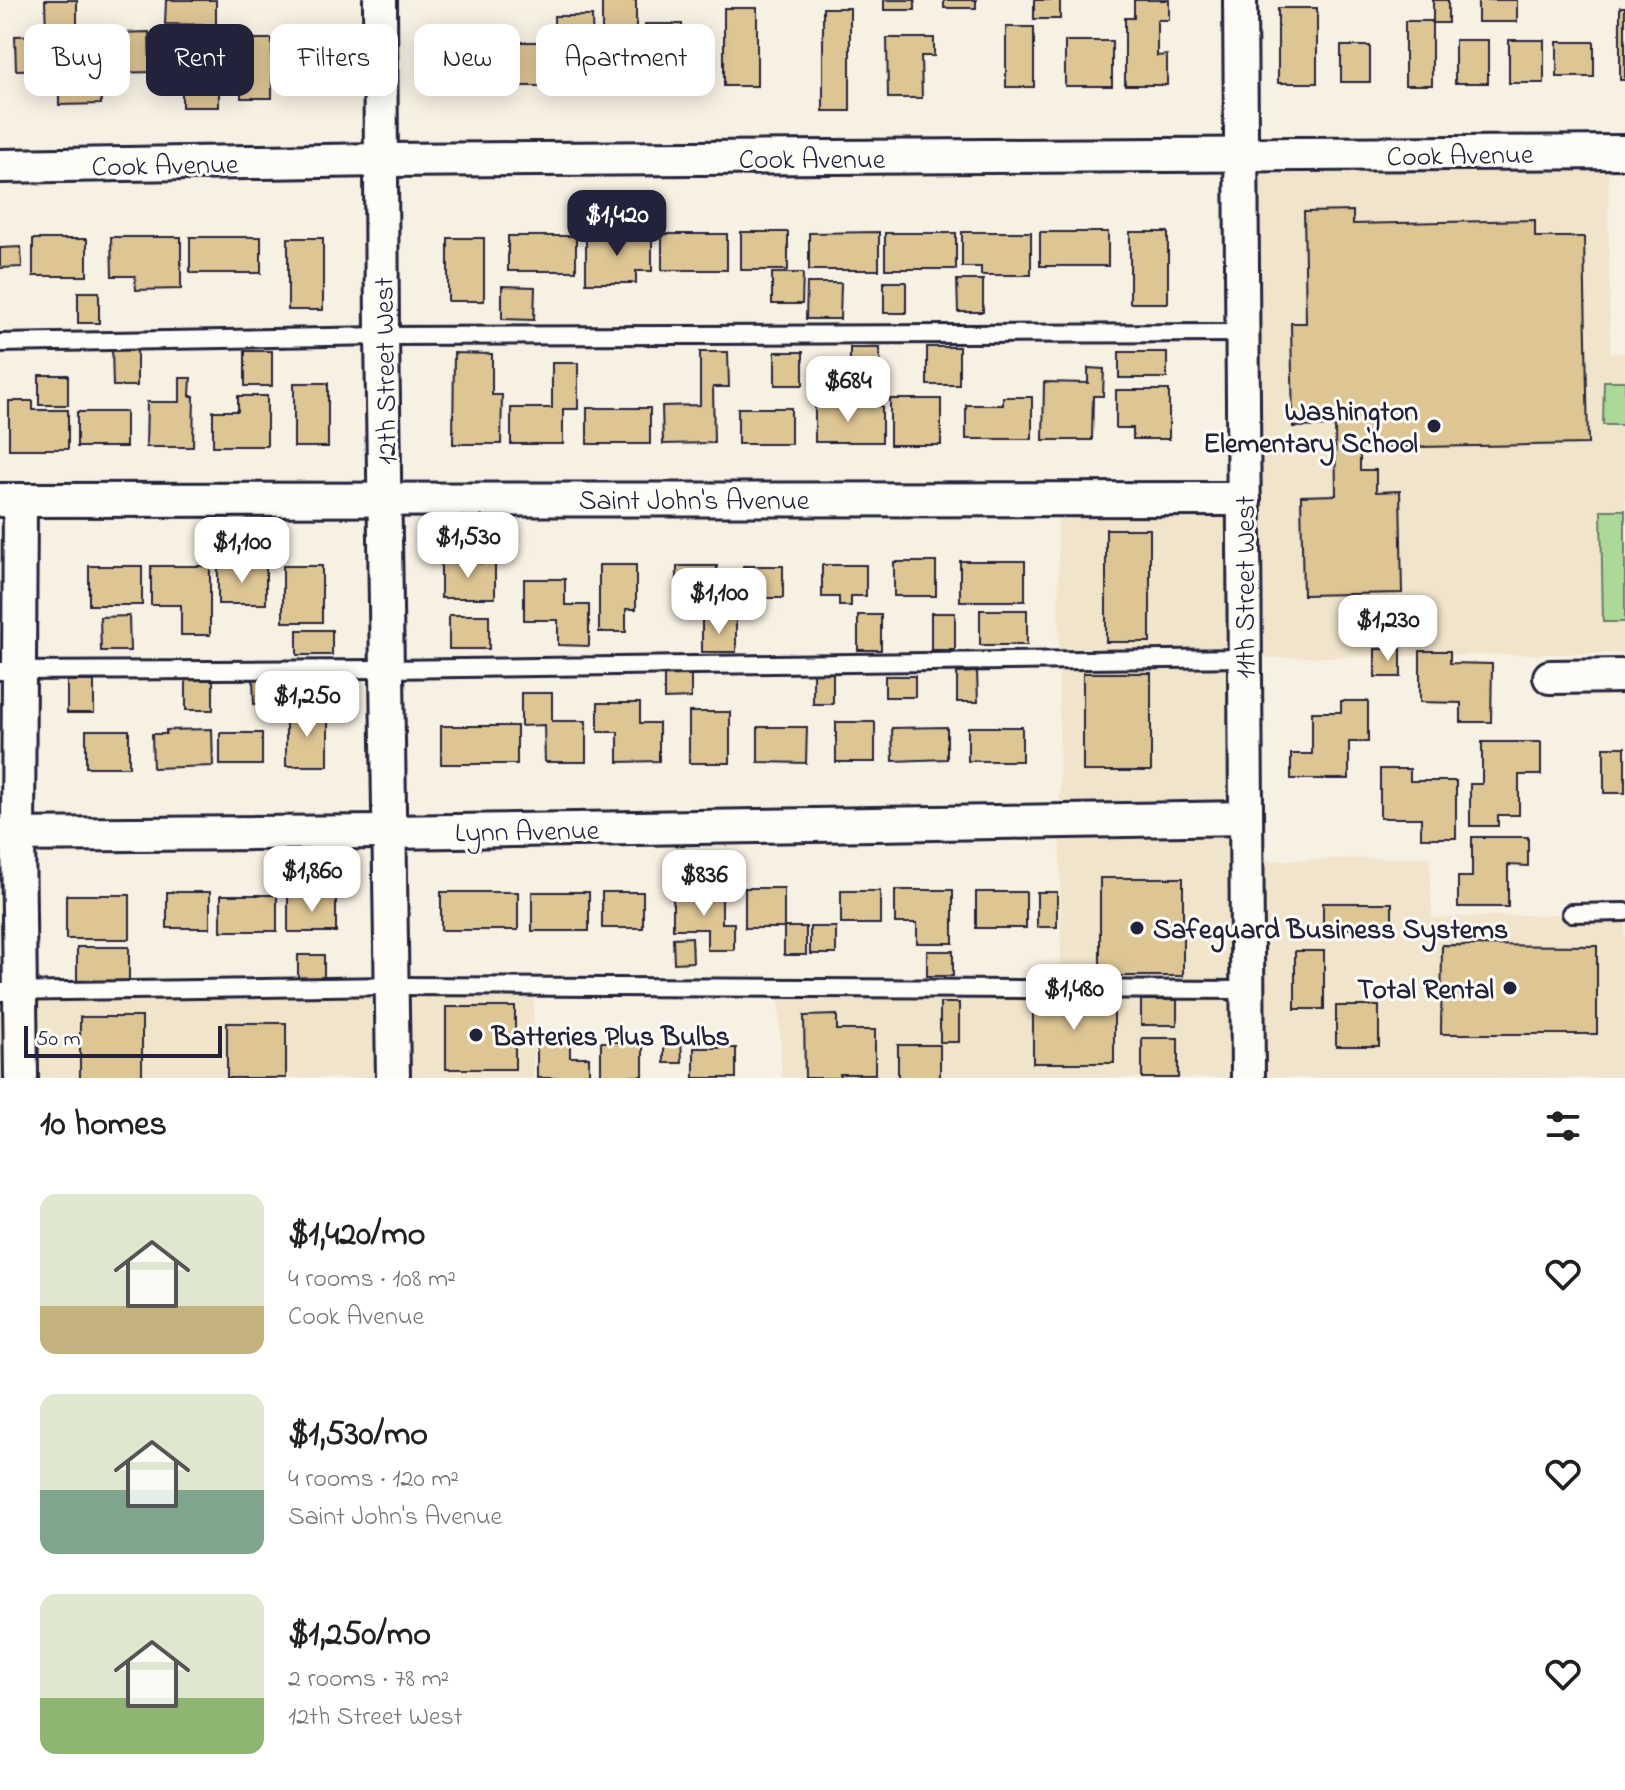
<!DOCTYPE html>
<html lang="en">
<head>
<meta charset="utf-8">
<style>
  :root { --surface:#fff; --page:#f2f2f2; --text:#222; --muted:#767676; --accent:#22223b }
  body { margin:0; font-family:"Indie Flower",sans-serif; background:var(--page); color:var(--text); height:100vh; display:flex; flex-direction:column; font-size:30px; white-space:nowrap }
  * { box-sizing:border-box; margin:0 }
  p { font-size:26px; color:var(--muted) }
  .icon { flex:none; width:44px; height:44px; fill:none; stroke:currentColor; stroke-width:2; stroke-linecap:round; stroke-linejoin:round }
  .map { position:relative; height:1078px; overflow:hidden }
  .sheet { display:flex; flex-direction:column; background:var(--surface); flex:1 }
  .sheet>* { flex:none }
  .top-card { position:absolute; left:24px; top:24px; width:800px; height:72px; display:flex; gap:16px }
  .scale { position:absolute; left:24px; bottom:20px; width:198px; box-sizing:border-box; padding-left:8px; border:4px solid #22223b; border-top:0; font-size:22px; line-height:28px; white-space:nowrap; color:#22223b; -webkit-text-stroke:6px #fdfcf7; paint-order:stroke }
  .price { position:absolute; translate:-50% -68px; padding:0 18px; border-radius:16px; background:#fff; color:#222; font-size:26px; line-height:52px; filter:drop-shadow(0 2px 4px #0008) }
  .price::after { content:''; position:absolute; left:50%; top:48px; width:24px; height:18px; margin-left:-12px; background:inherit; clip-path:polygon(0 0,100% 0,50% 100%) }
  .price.selected { background:var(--accent); color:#fff }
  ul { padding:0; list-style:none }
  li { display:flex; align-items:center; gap:24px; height:200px; padding:0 40px }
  li span { display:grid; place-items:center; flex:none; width:224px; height:160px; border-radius:16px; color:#555 }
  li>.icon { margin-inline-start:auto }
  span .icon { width:96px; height:96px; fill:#fffc; stroke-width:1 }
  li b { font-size:34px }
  h2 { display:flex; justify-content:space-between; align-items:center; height:96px; padding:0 40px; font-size:34px }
  .tag { padding:0 28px; border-radius:16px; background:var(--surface); box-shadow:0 4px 20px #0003; font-size:28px; line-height:72px }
  .tag.selected { background:var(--accent); color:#fff }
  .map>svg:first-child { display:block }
  .built { fill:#f0e4cb }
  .green { fill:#add998; stroke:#687e6a; stroke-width:2 }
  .building { fill:#dec594; stroke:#22223b; stroke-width:2 }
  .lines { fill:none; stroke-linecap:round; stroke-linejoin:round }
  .service-casing { stroke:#22223b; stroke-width:22 }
  .minor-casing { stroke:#22223b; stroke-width:38 }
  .service { stroke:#fdfcf7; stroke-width:16 }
  .minor { stroke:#fdfcf7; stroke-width:32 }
  .poi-dot { fill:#22223b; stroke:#fdfcf7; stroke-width:3 }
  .labels { text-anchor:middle; stroke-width:6; stroke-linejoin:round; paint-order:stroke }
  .street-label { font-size:28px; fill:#22223b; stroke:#fdfcf7 }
  .poi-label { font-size:28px; font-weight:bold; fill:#22223b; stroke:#fdfcf7; text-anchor:end }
</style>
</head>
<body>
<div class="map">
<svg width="1625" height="1078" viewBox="0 0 1625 1078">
  <rect width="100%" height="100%" fill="#f7f1e3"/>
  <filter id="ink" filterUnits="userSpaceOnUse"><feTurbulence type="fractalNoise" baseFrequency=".0125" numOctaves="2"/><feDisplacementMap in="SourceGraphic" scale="16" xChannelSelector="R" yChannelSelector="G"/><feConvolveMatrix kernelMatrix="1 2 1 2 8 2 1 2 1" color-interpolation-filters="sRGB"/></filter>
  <g filter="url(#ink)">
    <g class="built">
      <polygon points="1608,152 1610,353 1625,353 1625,653 1245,658 1247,861 1430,857 1432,918 1625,912 1625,1078 782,1078 778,988 1061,989 1058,499 1243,499 1241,156"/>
      <polygon points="534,986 533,1078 0,1078 0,992"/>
    </g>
    <g class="green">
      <polygon points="1604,381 1625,381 1625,425 1603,425"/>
      <polygon points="1601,510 1625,510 1625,622 1603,622"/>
    </g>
    <g class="building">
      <polygon points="45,0 77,0 77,35 100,34 101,104 59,105 59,69 16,70 15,36 46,35"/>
      <polygon points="166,0 216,0 216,25 165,24"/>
      <rect x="602" y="0" width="34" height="44"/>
      <rect x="884" y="0" width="31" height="10"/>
      <rect x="944" y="0" width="32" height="8"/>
      <rect x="1034" y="0" width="26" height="19"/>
      <polygon points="1134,0 1169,0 1169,20 1157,20 1157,56 1167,55 1167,85 1125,85 1125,18 1134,18"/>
      <rect x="1433" y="0" width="15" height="23"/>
      <rect x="1478" y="0" width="39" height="22"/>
      <rect x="1620" y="7" width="5" height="73"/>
      <rect x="724" y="8" width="33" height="78"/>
      <rect x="823" y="8" width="27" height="103"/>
      <rect x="1278" y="8" width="39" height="75"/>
      <polygon points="554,16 592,16 593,59 605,58 606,87 555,87"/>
      <rect x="1405" y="21" width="27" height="64"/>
      <rect x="645" y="24" width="37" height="61"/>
      <rect x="1006" y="27" width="28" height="60"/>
      <polygon points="149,32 150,72 119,73 118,33"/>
      <rect x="295" y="36" width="41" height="56"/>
      <polygon points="887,38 934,38 934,56 921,56 922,98 888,98"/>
      <polygon points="241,39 272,39 272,98 241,98 241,78 228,78 228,59 241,59"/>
      <rect x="1455" y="40" width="33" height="43"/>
      <rect x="1509" y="40" width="35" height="43"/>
      <rect x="1065" y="41" width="47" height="45"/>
      <rect x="508" y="42" width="37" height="44"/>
      <rect x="1557" y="42" width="37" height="35"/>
      <polygon points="446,43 468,43 468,54 483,54 483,86 446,86"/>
      <rect x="182" y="44" width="37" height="63"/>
      <rect x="1341" y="46" width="29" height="36"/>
      <polygon points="1353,211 1353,224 1535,220 1535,237 1584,237 1588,444 1360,448 1360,470 1376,470 1376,492 1400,491 1402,593 1303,595 1301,496 1336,495 1335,426 1293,427 1291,323 1306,323 1304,212"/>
      <rect x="741" y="232" width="47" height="38"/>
      <polygon points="879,232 879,270 809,270 809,233"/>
      <polygon points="962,232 1031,232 1031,275 981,275 981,267 962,267"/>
      <rect x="1040" y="232" width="68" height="34"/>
      <rect x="1130" y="232" width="38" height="71"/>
      <rect x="885" y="233" width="71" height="36"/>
      <rect x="662" y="234" width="65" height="36"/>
      <polygon points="586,235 652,236 652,271 636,271 636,283 586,283"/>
      <rect x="508" y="236" width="68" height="35"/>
      <polygon points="111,237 181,237 181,289 136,290 135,276 112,276"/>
      <rect x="190" y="237" width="71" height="36"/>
      <rect x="288" y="238" width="35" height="72"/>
      <rect x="448" y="238" width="36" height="63"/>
      <rect x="33" y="239" width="54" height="37"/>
      <polygon points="21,247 22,267 0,268 0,248"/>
      <polygon points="772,273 803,273 802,304 772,304"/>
      <polygon points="957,280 983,280 983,312 958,312"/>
      <rect x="884" y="282" width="22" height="31"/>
      <polygon points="807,283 841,283 840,319 806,319"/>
      <polygon points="502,286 535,287 534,320 502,319"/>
      <rect x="78" y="292" width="21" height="31"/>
      <polygon points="137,347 137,386 113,386 112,348"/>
      <rect x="927" y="347" width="32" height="38"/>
      <rect x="850" y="348" width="30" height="38"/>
      <rect x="245" y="351" width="27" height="35"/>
      <polygon points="700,352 728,352 729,387 713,387 714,443 663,444 662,406 700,405"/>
      <rect x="775" y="352" width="28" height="33"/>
      <rect x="1119" y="352" width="48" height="26"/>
      <polygon points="454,353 492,354 492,395 502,395 501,444 453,444"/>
      <polygon points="552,363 578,363 578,409 563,409 563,444 511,444 511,408 552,408"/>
      <polygon points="1088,368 1104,369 1103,396 1093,396 1092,440 1043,440 1044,382 1088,383"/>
      <rect x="39" y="375" width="29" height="30"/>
      <polygon points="180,378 191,378 190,396 194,396 193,447 146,447 147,402 180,402"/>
      <rect x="294" y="383" width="34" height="64"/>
      <polygon points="1116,390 1169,390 1169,439 1133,439 1133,428 1116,428"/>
      <polygon points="238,396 267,396 267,446 213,446 213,411 238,411"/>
      <polygon points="1003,397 1032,397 1032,439 966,439 966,405 1003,405"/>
      <rect x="890" y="399" width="51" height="46"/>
      <polygon points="9,401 33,401 33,410 68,410 68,449 9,449"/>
      <rect x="815" y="406" width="67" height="36"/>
      <rect x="587" y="408" width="63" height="36"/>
      <rect x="738" y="408" width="53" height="36"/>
      <rect x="77" y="412" width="49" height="35"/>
      <rect x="1106" y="529" width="44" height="113"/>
      <rect x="960" y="561" width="65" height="40"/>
      <rect x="894" y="562" width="42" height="34"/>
      <rect x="441" y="563" width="54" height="35"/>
      <polygon points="599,565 636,565 636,609 626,609 626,632 599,632"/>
      <polygon points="822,565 866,565 866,596 851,596 851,606 839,606 839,597 822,597"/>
      <rect x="89" y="566" width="53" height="39"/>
      <polygon points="151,566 210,566 210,635 181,635 181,605 151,605"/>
      <rect x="218" y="566" width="48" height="38"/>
      <rect x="283" y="566" width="39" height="56"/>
      <rect x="677" y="566" width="40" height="39"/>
      <rect x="743" y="566" width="40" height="32"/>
      <polygon points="524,579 565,579 565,605 589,605 589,646 558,645 558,620 524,620"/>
      <rect x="980" y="610" width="47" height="35"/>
      <rect x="931" y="613" width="24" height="37"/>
      <rect x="449" y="615" width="40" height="34"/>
      <rect x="858" y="615" width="23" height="35"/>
      <polygon points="129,616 130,651 101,651 100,617"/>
      <rect x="702" y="619" width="34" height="33"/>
      <rect x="297" y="630" width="35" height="25"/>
      <rect x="1375" y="649" width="26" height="28"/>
      <polygon points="1420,651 1450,651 1450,663 1492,664 1491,722 1461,722 1461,703 1420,702"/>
      <polygon points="664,672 691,672 691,698 664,699"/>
      <polygon points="977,672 978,702 957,702 957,673"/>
      <rect x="813" y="673" width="20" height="31"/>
      <rect x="1083" y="673" width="68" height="98"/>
      <rect x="885" y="676" width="30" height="21"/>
      <polygon points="253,678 271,678 272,703 254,704"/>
      <rect x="302" y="679" width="43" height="25"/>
      <rect x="186" y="680" width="27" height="30"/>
      <rect x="67" y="681" width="27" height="32"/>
      <polygon points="521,693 552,693 552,721 586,721 586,762 545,762 544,725 521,726"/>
      <polygon points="1341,701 1368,701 1368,742 1349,742 1349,779 1291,779 1291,754 1312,754 1312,712 1341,712"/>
      <polygon points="598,703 640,703 640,723 659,723 659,761 618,762 618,732 598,732"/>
      <rect x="286" y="712" width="42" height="54"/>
      <rect x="689" y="712" width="41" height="51"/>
      <rect x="836" y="722" width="39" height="40"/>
      <rect x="441" y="726" width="76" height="38"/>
      <polygon points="758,727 807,727 806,763 758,762"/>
      <polygon points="947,727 947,759 893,761 892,728"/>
      <rect x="968" y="727" width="54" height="34"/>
      <polygon points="212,729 213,766 153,768 152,734 166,734 166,730"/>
      <rect x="86" y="730" width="43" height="37"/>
      <rect x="220" y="733" width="42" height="32"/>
      <polygon points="1482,742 1541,742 1541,775 1519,775 1519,815 1498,815 1498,826 1470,826 1470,784 1482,784"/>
      <rect x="1604" y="747" width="21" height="46"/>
      <polygon points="1380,769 1410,769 1410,781 1456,781 1456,838 1421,838 1421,818 1380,818"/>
      <polygon points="1472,837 1528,837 1528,866 1508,865 1508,907 1458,907 1458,877 1472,877"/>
      <rect x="1100" y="878" width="83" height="98"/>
      <rect x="745" y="888" width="39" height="40"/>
      <polygon points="895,890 953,890 953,943 917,943 917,923 895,923"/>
      <rect x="841" y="891" width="39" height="33"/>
      <rect x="167" y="892" width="43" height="36"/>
      <rect x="441" y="892" width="77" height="38"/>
      <rect x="532" y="892" width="57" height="39"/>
      <rect x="602" y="892" width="41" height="36"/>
      <polygon points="722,892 722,923 734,923 734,950 707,950 707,929 673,929 673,893"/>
      <rect x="976" y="892" width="50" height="36"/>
      <rect x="1037" y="892" width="20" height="35"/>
      <rect x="66" y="895" width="64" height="44"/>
      <rect x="221" y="895" width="56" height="36"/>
      <rect x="288" y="896" width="48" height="36"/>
      <rect x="1323" y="903" width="69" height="26"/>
      <rect x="784" y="927" width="22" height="28"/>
      <rect x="810" y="927" width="26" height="27"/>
      <polygon points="692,937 693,962 674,963 673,938"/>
      <polygon points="1442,945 1597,946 1597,1034 1441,1034"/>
      <rect x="77" y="947" width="52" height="37"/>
      <rect x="927" y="951" width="26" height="25"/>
      <rect x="1295" y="951" width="29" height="58"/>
      <rect x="298" y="955" width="26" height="24"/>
      <rect x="1141" y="1000" width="36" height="25"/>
      <polygon points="1114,1001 1114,1063 1033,1063 1033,1002"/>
      <rect x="940" y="1003" width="19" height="39"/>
      <rect x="1336" y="1006" width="43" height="40"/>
      <rect x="446" y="1007" width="69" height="62"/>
      <polygon points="837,1015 837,1030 875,1030 875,1074 840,1074 840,1078 805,1078 804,1016"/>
      <rect x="80" y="1017" width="62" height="61"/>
      <rect x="227" y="1023" width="59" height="55"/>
      <polygon points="681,1037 682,1063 664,1063 664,1038"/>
      <polygon points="537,1038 570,1038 570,1057 589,1057 589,1078 537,1078"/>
      <rect x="1142" y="1038" width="36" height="40"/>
      <rect x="601" y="1042" width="42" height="34"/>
      <rect x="898" y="1045" width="42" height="33"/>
      <rect x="694" y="1048" width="42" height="30"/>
    </g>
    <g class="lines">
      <g class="service-casing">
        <g id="service">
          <polyline points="0,343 382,336 1242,333"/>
          <polyline points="0,671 387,669 1245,658"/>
          <polyline points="1571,913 1625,912"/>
          <polyline points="0,992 390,986 1247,990"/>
        </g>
      </g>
      <g class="minor-casing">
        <g id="minor">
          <polyline points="380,0 382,336 393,1078"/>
          <polyline points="1240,0 1248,1078"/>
          <polyline points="0,166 382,160 1625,152"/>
          <polyline points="0,500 1244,499"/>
          <polyline points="20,500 18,835 21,1078"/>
          <polyline points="1550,677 1625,676"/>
          <polyline points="0,835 390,832 1246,818"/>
        </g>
      </g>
      <use href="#service" class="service"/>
      <use href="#minor" class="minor"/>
    </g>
  </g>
  <g class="poi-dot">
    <circle cx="1434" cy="426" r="8"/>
    <circle cx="1137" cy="928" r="8"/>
    <circle cx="1510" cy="988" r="8"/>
    <circle cx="476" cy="1035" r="8"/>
  </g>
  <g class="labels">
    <g class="street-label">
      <text transform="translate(1460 154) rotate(-1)" y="10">Cook Avenue</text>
      <text x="812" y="168">Cook Avenue</text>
      <text transform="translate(165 164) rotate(-1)" y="10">Cook Avenue</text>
      <text transform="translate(384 371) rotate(-91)" y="10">12th Street West</text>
      <text x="694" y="509">Saint John's Avenue</text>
      <text transform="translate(1244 587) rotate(-90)" y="10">11th Street West</text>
      <text transform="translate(527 830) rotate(-1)" y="10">Lynn Avenue</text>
    </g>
    <g class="poi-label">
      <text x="1418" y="420">Washington<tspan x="1418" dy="32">Elementary School</tspan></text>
      <text x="1153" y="938" text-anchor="start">Safeguard Business Systems</text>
      <text x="1494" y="998">Total Rental</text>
      <text x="492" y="1045" text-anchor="start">Batteries Plus Bulbs</text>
    </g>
  </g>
</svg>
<div class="scale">50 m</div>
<b class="price selected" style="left:617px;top:258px">$1,420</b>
<b class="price" style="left:848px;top:424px">$684</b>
<b class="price" style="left:468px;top:580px">$1,530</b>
<b class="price" style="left:242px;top:585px">$1,100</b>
<b class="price" style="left:719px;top:636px">$1,100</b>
<b class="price" style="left:1388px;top:663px">$1,230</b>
<b class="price" style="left:307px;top:739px">$1,250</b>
<b class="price" style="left:312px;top:914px">$1,860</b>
<b class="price" style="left:704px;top:918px">$836</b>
<b class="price" style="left:1074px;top:1032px">$1,480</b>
<div class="top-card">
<a class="tag">Buy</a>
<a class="tag selected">Rent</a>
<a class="tag">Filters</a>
<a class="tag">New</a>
<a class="tag">Apartment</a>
</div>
</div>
<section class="sheet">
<h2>10 homes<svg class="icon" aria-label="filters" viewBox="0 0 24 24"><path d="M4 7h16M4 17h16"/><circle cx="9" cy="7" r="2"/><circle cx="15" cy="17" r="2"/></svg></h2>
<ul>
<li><span style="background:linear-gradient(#dfe7d0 70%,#c2b280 0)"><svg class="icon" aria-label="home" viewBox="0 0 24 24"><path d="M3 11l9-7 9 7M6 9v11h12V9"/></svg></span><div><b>$1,420/mo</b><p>4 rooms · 108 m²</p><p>Cook Avenue</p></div><svg class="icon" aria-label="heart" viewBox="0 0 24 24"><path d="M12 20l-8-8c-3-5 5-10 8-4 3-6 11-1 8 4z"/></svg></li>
<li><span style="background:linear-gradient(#dfe7d0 60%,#7fa58c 0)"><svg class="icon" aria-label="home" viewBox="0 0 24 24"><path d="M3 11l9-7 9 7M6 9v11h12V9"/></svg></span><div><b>$1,530/mo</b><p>4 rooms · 120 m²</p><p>Saint John's Avenue</p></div><svg class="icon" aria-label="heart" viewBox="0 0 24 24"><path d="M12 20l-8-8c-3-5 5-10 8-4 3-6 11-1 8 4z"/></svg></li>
<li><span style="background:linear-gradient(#dfe7d0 65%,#8fb573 0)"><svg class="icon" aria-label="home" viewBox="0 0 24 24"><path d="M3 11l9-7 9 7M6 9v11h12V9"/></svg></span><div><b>$1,250/mo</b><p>2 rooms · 78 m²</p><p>12th Street West</p></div><svg class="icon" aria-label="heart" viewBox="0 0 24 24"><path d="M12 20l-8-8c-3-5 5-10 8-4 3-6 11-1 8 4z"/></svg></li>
</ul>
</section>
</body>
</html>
